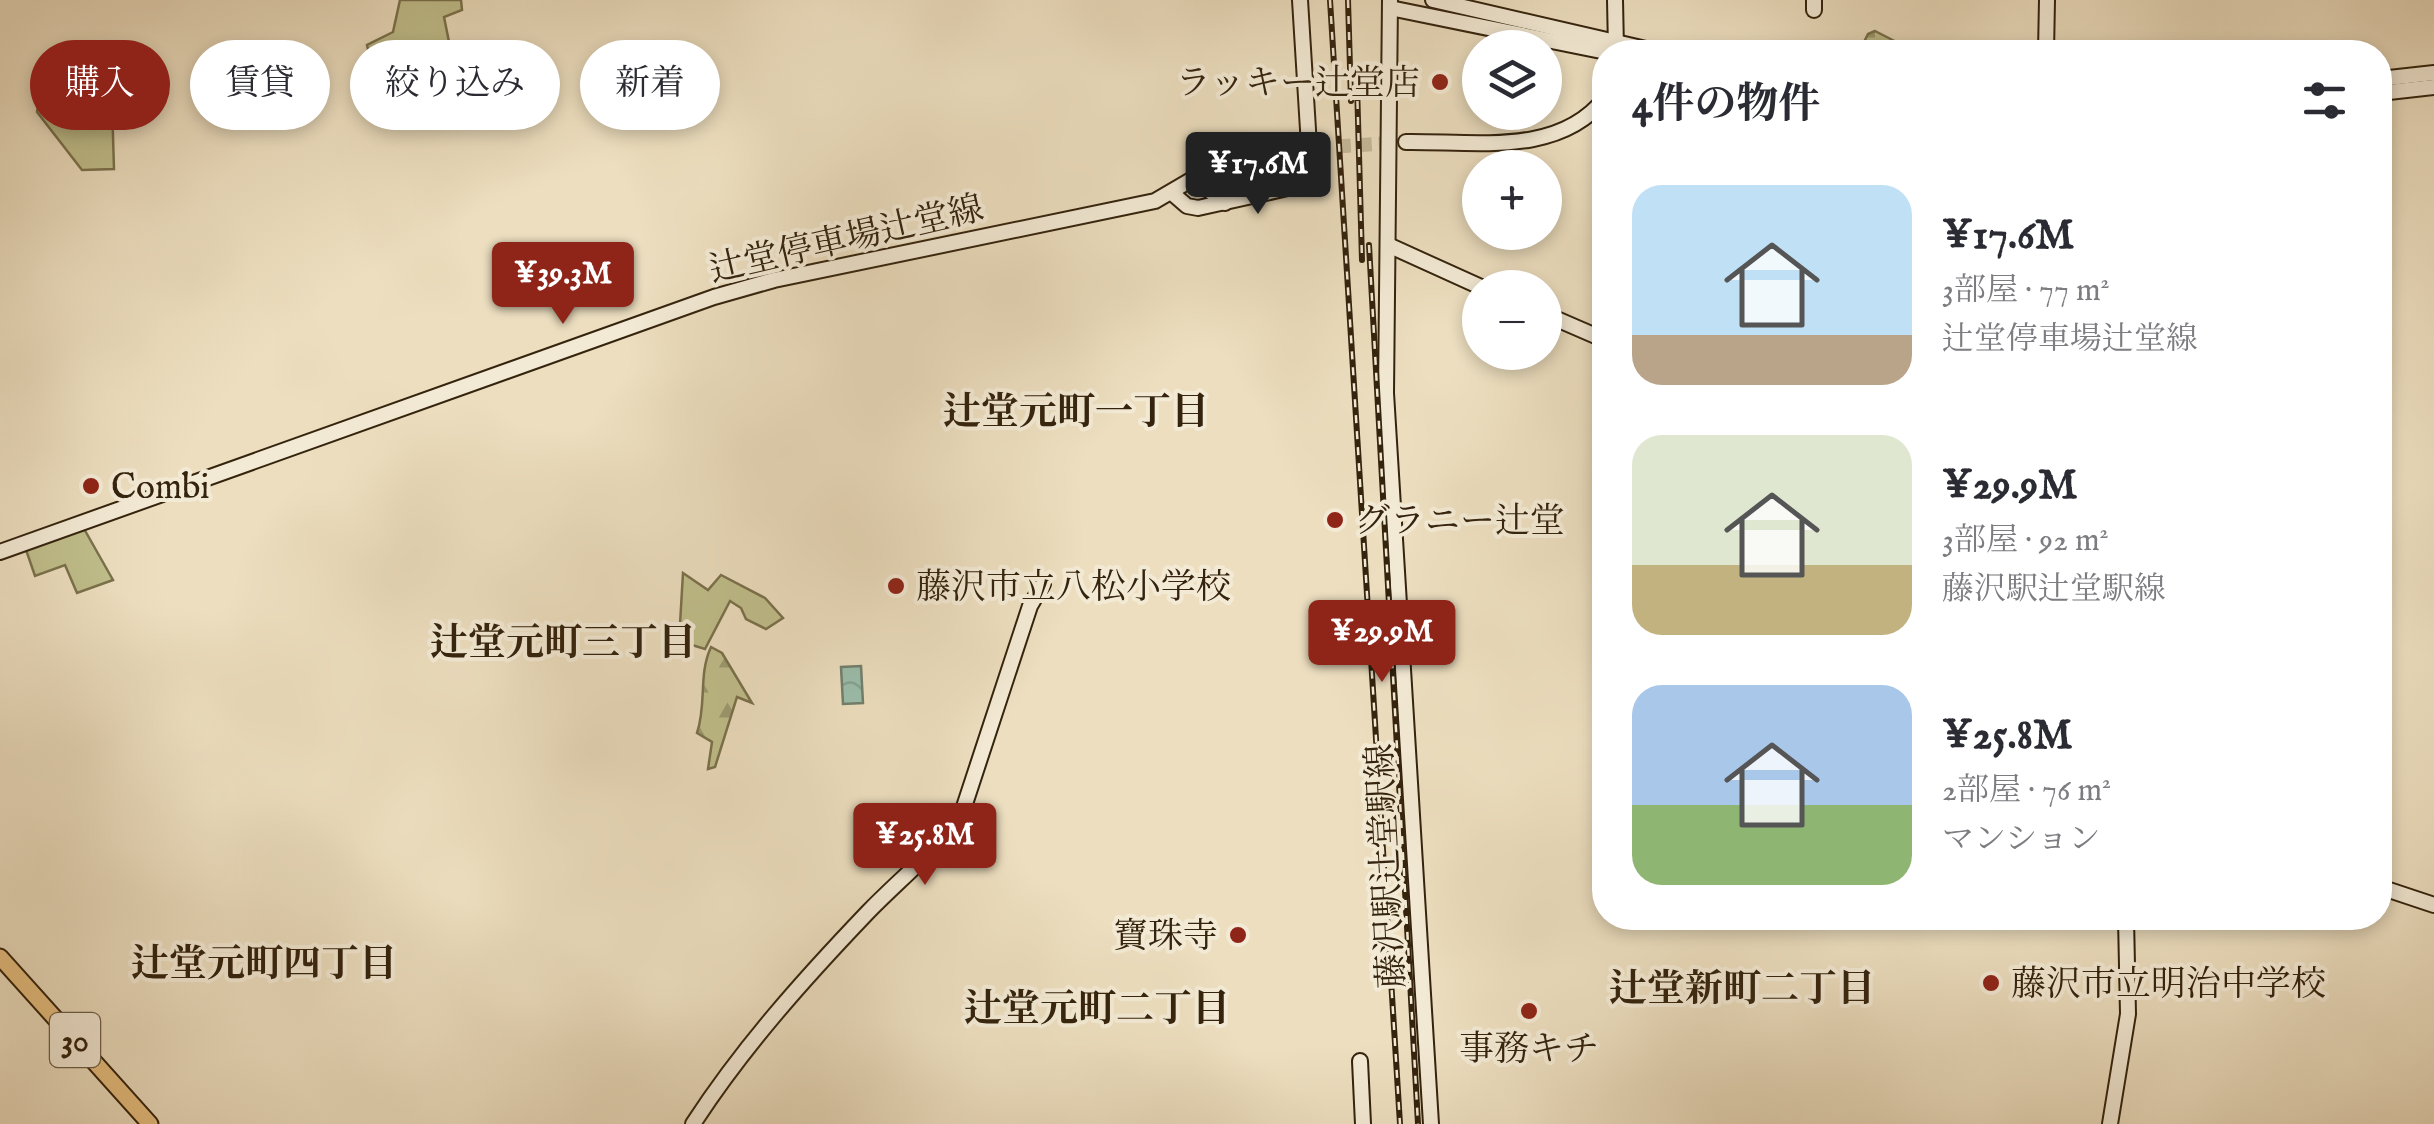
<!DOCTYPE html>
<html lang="ja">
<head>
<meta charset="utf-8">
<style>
  :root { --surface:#fff; --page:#f2f2f3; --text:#2b2b33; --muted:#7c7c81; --accent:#8f2418 }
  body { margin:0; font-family:"IM FELL English","Noto Serif JP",serif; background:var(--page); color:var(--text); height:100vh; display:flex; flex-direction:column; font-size:38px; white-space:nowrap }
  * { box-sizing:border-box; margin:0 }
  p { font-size:32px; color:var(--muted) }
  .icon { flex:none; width:55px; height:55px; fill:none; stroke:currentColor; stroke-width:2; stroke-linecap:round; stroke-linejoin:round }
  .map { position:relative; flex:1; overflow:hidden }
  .panel { position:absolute; left:1592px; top:40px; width:800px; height:890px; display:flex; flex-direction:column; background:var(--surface); border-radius:40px; box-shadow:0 5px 15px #0003 }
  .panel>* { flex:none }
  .guide { position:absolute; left:30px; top:40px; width:950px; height:90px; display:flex; gap:20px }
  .fabs { position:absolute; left:1462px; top:30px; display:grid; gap:20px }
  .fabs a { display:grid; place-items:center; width:100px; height:100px; border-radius:50%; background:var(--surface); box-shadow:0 5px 15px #0003; font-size:50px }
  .price { position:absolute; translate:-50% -85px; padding:0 22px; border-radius:10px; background:var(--accent); color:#fff; font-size:32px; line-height:65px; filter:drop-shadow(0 2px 5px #0008) }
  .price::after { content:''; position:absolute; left:50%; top:60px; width:30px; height:22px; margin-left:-15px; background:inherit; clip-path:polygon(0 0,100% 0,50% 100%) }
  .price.active { background:#222; color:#fff }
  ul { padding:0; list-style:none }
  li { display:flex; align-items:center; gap:30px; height:250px; padding:0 40px }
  li span { display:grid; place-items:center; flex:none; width:280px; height:200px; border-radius:30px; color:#555 }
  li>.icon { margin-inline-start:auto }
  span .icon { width:120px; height:120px; fill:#fffc; stroke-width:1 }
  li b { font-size:42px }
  h2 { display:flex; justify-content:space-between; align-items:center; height:120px; padding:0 40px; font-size:42px }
  .chip { padding:0 35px; border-radius:45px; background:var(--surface); box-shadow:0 5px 15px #0003; font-size:35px; line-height:90px }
  .chip.active { background:var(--accent); color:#fff }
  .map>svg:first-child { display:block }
  .forest { fill:url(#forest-firs); stroke:#7a714c; stroke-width:2.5 }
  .cemetery { fill:url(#cemetery-stones); stroke:#7a714c; stroke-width:2.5 }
  .park { fill:#c0bf8c; stroke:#7a714c; stroke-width:2.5 }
  .water { fill:url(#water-waves); stroke:#717f6c; stroke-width:2.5 }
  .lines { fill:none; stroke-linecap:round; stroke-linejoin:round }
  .secondary-tunnel { stroke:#c7b99b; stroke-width:14; stroke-dasharray:14 7; stroke-linecap:butt }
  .secondary-casing { stroke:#34230d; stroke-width:18 }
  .primary-casing { stroke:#34230d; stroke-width:19 }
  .secondary { stroke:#f3ead5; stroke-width:14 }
  .primary { stroke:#e6bf80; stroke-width:15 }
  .rail-casing { stroke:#34230d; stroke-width:6 }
  .rail { stroke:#f3ead5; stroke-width:2.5; stroke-dasharray:8; stroke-linecap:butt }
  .poi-dot { fill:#8f2418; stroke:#f3ead5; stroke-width:4 }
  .labels { text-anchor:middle; stroke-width:8; stroke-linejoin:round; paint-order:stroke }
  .shield { fill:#f3ead5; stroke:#6d5f49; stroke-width:2.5 }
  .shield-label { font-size:32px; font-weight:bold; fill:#34230d }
  .poi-label { font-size:35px; fill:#34230d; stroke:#f3ead5; text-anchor:start }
  .street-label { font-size:35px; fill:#34230d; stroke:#f3ead5 }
  .neighbourhood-label { font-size:38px; font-weight:bold; fill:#34230d; stroke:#f3ead5 }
</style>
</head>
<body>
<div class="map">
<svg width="2434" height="1124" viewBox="0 0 2434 1124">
  <defs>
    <pattern id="forest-firs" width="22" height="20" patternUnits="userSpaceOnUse" patternTransform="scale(2.5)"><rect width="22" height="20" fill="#c0bf8c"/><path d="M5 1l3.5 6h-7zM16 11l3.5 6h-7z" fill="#9d9b71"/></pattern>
    <pattern id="cemetery-stones" width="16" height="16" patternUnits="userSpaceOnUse" patternTransform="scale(2.5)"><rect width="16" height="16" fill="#c0bf8c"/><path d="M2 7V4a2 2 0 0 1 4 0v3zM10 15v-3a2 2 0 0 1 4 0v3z" fill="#9d9b71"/></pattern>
    <pattern id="water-waves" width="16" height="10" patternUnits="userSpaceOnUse" patternTransform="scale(2.5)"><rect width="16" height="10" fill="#9abdab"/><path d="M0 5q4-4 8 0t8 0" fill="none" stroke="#85a292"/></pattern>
  </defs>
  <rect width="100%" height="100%" fill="#ecdebf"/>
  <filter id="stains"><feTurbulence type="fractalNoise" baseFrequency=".002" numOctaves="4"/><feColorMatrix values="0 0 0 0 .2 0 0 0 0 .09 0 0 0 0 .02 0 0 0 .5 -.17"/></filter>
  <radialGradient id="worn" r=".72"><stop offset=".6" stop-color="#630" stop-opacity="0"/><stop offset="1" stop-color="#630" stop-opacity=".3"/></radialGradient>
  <path class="forest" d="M711 647 722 653 752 703 737 697 715 767 708 769 712 742 697 733C707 704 698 675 711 647Z"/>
  <polygon class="cemetery" points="1875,31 1916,52 1859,52 1868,34"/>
  <g class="park">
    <polygon points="400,0 461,0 462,10 444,17 460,96 440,108 407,72 396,43 369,54 367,45 393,32"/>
    <polygon points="112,103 114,169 82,170 37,112 38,106"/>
    <polygon points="83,527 113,580 77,593 65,565 35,576 25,547"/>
    <polygon points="683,573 708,590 721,575 765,598 783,618 766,629 746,619 741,608 730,601 705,649 679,641"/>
  </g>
  <polygon class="water" points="861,666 863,703 843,704 841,667"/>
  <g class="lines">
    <polyline class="secondary-tunnel" points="1253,152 1406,142"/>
    <g class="secondary-casing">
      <g id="secondary">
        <polyline points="1390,0 1386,393 1431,1124"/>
        <polyline points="1433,0 1659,52"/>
        <polyline points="1615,0 1616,49"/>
        <polyline points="1814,0 1814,10"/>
        <polyline points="1390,8 1606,52"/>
        <polyline points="2046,52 2047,0"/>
        <polyline points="2380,79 2434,73"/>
        <polyline points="2380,93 2434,87"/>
        <path d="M1406 142C1474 141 1559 157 1605 98"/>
        <polyline points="1208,170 1206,188 1225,203"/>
        <polyline points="1172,193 1187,206 1198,208 1292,187 1306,174 1310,162 1300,0"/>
        <polyline points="1388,245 1483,288"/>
        <polyline points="1545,314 1605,340"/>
        <polyline points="0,552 714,297 774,280 1155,201 1208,170 1253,152"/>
        <polyline points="2380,887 2434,905"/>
        <polyline points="1360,1061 1363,1124"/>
        <path d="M693 1124C743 1047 804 979 868 912 900 879 936 851 962 813L1030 606 1043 584"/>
        <polyline points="2110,1124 2128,1014 2126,918"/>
      </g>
    </g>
    <g class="primary-casing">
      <polyline id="primary" points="0,957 150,1124"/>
    </g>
    <use href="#secondary" class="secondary"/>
    <use href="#primary" class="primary"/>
    <g class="rail-casing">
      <g id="rail">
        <polyline points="1330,0 1400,1124"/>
        <polyline points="1348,0 1351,101"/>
        <polyline points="1357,85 1362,260"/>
        <polyline points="1369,245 1418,1124"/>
      </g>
    </g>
    <use href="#rail" class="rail"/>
  </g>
  <g class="poi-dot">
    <circle cx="1440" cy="82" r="10"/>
    <circle cx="91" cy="486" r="10"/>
    <circle cx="1335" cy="520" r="10"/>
    <circle cx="896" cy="586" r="10"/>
    <circle cx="1238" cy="935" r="10"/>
    <circle cx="1991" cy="983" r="10"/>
    <circle cx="1529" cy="1011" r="10"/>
  </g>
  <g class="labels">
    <rect class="shield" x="50" y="1013" width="50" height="54" rx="8"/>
    <g class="shield-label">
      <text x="75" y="1051">30</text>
    </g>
    <g class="poi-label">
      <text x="1420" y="94" text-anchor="end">ラッキー辻堂店</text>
      <text x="111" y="498">Combi</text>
      <text x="1355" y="532">グラニー辻堂</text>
      <text x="916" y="598">藤沢市立八松小学校</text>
      <text x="1218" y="947" text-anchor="end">寶珠寺</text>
      <text x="2011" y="995">藤沢市立明治中学校</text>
      <text x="1529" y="1060" text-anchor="middle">事務キチ</text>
    </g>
    <g class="street-label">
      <text transform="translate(846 238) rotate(-13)" y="12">辻堂停車場辻堂線</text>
      <text transform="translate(1385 866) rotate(-93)" y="12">藤沢駅辻堂駅線</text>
    </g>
    <g class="neighbourhood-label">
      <text x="1076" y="424">辻堂元町一丁目</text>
      <text x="563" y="655">辻堂元町三丁目</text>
      <text x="264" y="976">辻堂元町四丁目</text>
      <text x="1742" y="1001">辻堂新町二丁目</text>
      <text x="1097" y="1021">辻堂元町二丁目</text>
    </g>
  </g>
  <rect width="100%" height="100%" filter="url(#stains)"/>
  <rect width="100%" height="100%" fill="url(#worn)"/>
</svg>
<div class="fabs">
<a><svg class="icon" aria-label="layers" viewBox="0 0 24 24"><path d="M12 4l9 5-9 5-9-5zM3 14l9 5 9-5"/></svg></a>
<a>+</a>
<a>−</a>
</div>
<b class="price active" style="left:1258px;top:217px">¥17.6M</b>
<b class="price" style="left:563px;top:327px">¥39.3M</b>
<b class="price" style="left:1382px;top:685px">¥29.9M</b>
<b class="price" style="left:925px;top:888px">¥25.8M</b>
<div class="guide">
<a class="chip active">購入</a>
<a class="chip">賃貸</a>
<a class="chip">絞り込み</a>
<a class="chip">新着</a>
</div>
<section class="panel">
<h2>4件の物件<svg class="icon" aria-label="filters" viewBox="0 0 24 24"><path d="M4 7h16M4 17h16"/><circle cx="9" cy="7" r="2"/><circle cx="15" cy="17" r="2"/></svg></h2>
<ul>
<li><span style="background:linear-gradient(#bfe0f5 75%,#b9a48a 0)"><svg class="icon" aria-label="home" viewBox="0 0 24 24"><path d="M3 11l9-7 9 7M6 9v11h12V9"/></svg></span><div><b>¥17.6M</b><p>3部屋 · 77 m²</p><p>辻堂停車場辻堂線</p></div></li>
<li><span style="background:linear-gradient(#dfe7d0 65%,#c2b280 0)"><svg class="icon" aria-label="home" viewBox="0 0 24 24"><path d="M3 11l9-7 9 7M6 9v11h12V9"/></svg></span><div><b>¥29.9M</b><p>3部屋 · 92 m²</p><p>藤沢駅辻堂駅線</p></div></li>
<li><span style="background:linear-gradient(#a9c7e8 60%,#8fb573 0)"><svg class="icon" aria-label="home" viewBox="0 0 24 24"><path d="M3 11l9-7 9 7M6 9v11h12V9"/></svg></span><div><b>¥25.8M</b><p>2部屋 · 76 m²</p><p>マンション</p></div></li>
</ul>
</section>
</div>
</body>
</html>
